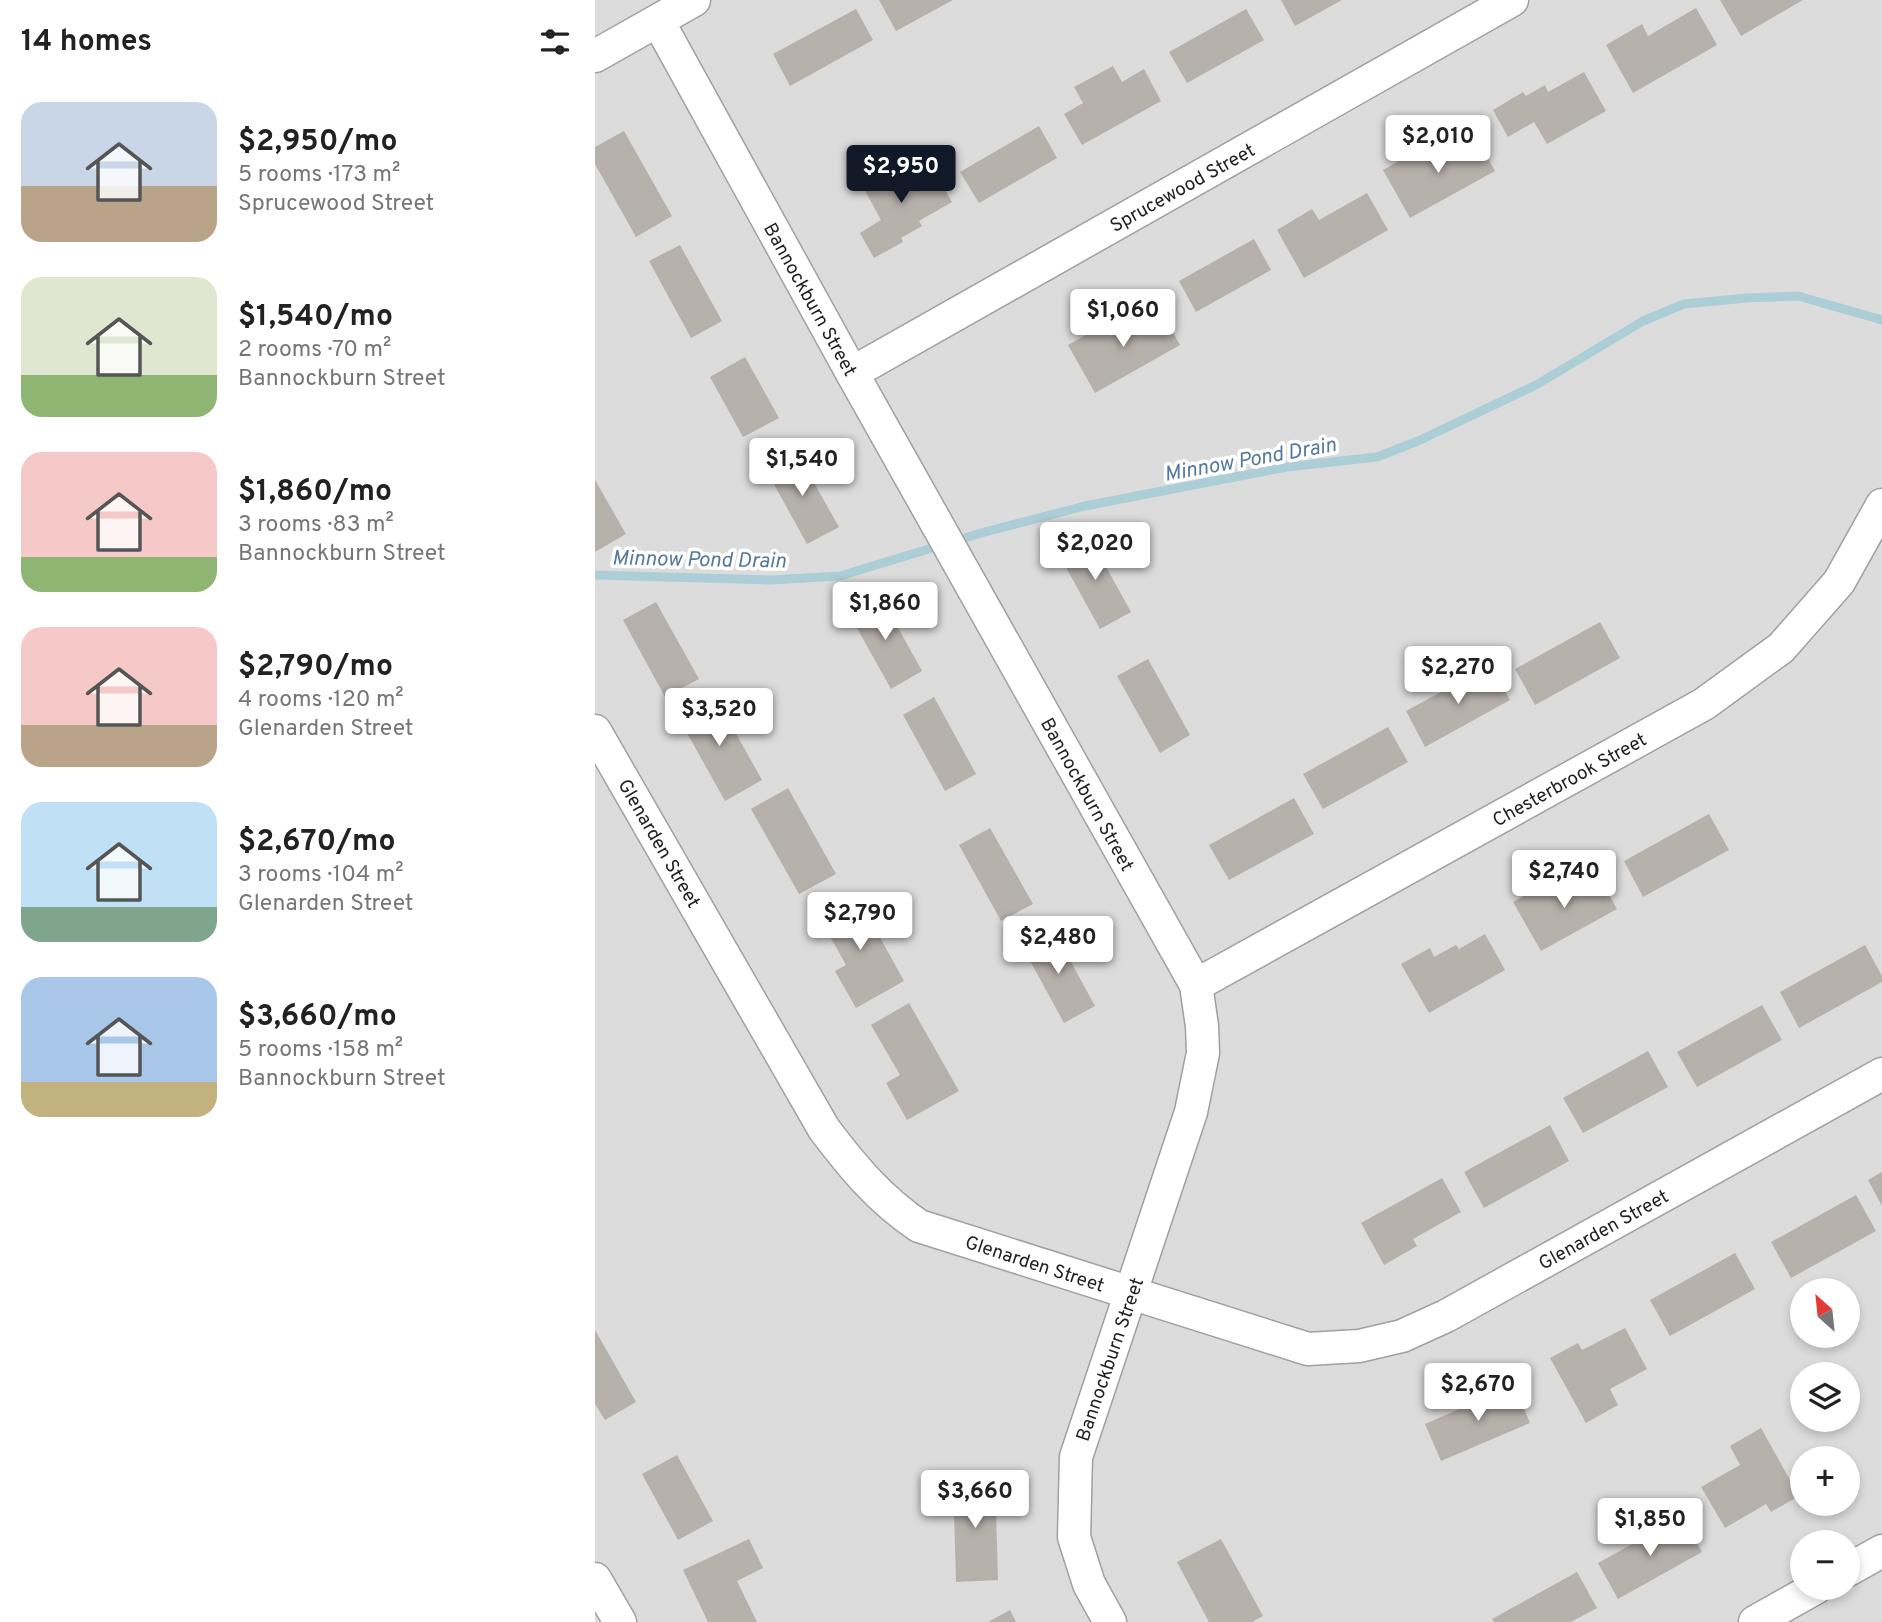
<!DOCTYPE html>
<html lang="en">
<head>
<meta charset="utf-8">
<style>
  :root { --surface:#fff; --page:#f2f2f2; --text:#222; --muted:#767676; --accent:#111827 }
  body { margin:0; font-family:Overpass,sans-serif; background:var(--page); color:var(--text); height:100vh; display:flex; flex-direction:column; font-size:26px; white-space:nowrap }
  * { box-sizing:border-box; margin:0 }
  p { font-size:23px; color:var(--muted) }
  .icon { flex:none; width:38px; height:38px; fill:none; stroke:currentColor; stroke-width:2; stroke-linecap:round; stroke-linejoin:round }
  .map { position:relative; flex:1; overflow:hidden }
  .details { display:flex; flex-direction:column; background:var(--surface); width:595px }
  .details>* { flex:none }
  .needle { width:46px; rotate:333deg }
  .fabs { position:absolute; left:1195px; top:1278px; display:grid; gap:14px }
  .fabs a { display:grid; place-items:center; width:70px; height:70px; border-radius:50%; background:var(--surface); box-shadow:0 4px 10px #0003; font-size:35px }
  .price { position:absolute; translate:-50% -60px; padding:0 16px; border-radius:7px; background:#fff; color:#222; font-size:23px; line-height:46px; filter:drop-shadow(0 2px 4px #0008) }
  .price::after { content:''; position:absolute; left:50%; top:42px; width:21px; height:16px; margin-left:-10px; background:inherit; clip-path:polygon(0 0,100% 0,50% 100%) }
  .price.active { background:var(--accent); color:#fff }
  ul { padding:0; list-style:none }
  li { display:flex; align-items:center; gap:21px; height:175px; padding:0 21px }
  li span { display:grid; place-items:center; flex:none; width:196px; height:140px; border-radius:21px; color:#555 }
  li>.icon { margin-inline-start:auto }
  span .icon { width:84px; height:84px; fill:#fffc; stroke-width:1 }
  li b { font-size:30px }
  h2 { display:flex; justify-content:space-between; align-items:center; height:84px; padding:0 21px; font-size:30px }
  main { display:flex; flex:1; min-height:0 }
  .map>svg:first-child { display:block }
  .residential { fill:#dddcdc; fill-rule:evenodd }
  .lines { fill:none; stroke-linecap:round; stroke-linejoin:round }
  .stream { stroke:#acced7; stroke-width:9 }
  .building { fill:#b7b1ac }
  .street-casing { stroke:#a0a0a0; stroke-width:35 }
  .street { stroke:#fff; stroke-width:32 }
  .labels { text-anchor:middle; stroke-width:7; stroke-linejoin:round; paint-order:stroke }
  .street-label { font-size:19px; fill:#1f1f1f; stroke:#fff }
  .water-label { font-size:21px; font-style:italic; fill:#53799c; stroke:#fff }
</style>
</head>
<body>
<main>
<section class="details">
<h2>14 homes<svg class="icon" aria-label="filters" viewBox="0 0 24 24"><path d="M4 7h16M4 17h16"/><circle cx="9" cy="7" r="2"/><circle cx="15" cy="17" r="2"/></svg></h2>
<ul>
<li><span style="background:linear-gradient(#c9d6e8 60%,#b9a48a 0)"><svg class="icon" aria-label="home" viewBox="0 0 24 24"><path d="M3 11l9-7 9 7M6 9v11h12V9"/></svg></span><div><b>$2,950/mo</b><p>5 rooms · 173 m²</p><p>Sprucewood Street</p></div></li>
<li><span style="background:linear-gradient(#dfe7d0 70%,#8fb573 0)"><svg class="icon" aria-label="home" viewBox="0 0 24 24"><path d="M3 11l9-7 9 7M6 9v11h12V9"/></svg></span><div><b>$1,540/mo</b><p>2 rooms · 70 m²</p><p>Bannockburn Street</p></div></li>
<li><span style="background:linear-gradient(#f6c9c9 75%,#8fb573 0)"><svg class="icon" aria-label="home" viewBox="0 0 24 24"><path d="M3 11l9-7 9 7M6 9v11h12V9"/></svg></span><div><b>$1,860/mo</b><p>3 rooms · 83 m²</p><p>Bannockburn Street</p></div></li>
<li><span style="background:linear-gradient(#f6c9c9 70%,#b9a48a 0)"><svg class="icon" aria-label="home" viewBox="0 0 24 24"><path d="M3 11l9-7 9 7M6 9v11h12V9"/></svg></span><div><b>$2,790/mo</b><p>4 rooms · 120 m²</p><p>Glenarden Street</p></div></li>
<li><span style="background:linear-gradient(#bfe0f5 75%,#7fa58c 0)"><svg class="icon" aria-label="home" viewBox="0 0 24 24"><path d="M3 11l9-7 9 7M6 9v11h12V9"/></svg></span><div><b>$2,670/mo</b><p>3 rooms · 104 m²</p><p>Glenarden Street</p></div></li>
<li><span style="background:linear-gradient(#a9c7e8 75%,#c2b280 0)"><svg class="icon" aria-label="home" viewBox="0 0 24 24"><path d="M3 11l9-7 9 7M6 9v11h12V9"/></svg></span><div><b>$3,660/mo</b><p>5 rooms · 158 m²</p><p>Bannockburn Street</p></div></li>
</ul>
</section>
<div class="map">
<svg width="1287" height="1622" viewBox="0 0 1287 1622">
  <rect width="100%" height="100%" fill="#eeebe6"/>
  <path class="residential" d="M0 0H1287V1622H0ZM1208 1290H1253V1335H1208ZM1208 1374H1253V1419H1208ZM1208 1458H1253V1503H1208ZM1208 1542H1253V1587H1208Z"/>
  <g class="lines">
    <polyline class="stream" points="0,575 175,580 245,576 386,533 490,506 692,467 782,457 823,441 941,385 1048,321 1089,304 1152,298 1203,296 1287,320"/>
  </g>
  <g class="building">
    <polygon points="284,0 358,0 301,31"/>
    <polygon points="686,0 747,0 700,26"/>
    <polygon points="1125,0 1208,0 1146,36"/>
    <polygon points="1101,8 1122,45 1038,93 1011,45 1047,24 1053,36"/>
    <polygon points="261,9 278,40 195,86 178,54"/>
    <polygon points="651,9 669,40 592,83 574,52"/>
    <polygon points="518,66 527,82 549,69 566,101 487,145 469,114 488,103 479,87"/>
    <polygon points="989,72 1011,111 952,144 939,122 913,137 898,110 928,92 931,96 950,85 953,92"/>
    <polygon points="444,126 462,158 384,203 365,172"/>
    <polygon points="29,131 77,216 41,237 0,164 0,147"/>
    <polygon points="879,133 900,171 815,218 788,170 824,150 830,161"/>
    <polygon points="336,165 357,202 324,221 327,226 306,238 308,242 279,258 265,233 286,220 264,180 288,166 297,180 313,170 316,176"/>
    <polygon points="772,193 793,230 709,278 682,230 717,209 724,220"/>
    <polygon points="659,239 676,270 601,312 584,281"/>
    <polygon points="85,245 127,321 96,338 54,261"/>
    <polygon points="564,308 585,345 500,393 473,345 509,325 516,336"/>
    <polygon points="150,357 184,418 148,437 115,377"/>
    <polygon points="201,451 244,527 212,544 170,468"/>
    <polygon points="0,480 31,534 0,552"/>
    <polygon points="494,536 536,612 505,629 463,553"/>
    <polygon points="285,595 327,671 296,689 253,612"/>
    <polygon points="61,602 104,679 70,697 28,620"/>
    <polygon points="1005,622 1025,658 940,705 920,669"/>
    <polygon points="553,659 595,735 565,753 522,676"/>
    <polygon points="896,665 915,700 830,747 811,711"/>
    <polygon points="119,694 167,780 130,801 82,715"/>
    <polygon points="339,697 381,774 350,791 308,715"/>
    <polygon points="793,727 813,762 728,809 708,774"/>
    <polygon points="193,788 241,874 204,894 156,809"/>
    <polygon points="699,798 719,834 634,880 614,845"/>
    <polygon points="1114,814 1134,850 1048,897 1029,861"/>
    <polygon points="395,828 438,904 406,921 364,845"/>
    <polygon points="1002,873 1022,909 946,951 918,902 946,887 951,895 973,883 975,887"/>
    <polygon points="261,894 309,981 261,1008 240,971 251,965 223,915"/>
    <polygon points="458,929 500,1006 469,1023 427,946"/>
    <polygon points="890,934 910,970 834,1013 806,964 835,948 839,957 861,945 864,949"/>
    <polygon points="1270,945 1287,976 1287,982 1204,1028 1185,992"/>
    <polygon points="314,1003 364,1091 312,1120 291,1083 305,1075 276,1025"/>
    <polygon points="1167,1005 1187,1040 1102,1087 1082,1052"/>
    <polygon points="1053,1051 1073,1087 988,1133 968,1098"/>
    <polygon points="955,1125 974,1161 889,1208 869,1172"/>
    <polygon points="1287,1172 1287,1206 1273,1180"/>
    <polygon points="847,1178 866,1212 818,1239 822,1246 789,1265 766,1223"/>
    <polygon points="1261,1195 1281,1231 1196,1278 1176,1242"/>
    <polygon points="1140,1253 1160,1289 1075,1336 1055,1300"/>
    <polygon points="1030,1328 1052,1369 1015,1389 1023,1405 991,1423 955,1358 983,1343 987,1350"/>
    <polygon points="0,1330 41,1402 10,1420 0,1404"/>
    <polygon points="919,1385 935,1423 846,1461 830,1424"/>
    <polygon points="1166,1428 1204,1496 1176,1512 1171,1504 1130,1528 1106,1487 1145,1465 1135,1446"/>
    <polygon points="82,1455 118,1521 83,1540 47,1474"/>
    <polygon points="400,1478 403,1580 361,1582 358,1479"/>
    <polygon points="1088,1516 1107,1552 1023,1599 1003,1563"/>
    <polygon points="154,1539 168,1568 142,1581 162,1622 113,1622 88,1570"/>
    <polygon points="626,1539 668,1616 657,1622 614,1622 582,1562"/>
    <polygon points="982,1572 1002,1608 976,1622 899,1622 897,1619"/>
    <polygon points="415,1610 421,1622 393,1622"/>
  </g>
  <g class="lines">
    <g class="street-casing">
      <g id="street">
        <polyline points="63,21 257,373 601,985 607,1026 608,1053 596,1112 481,1457 479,1537 494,1584 515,1622"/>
        <polyline points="0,56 99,0"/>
        <polyline points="257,373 917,0"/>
        <path d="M0 731 229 1129C257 1166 284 1199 324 1226L713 1349 764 1346 807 1336 851 1316 1287 1074"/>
        <polyline points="601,985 1109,704 1186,648 1244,582 1287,505"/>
        <polyline points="1253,1570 1287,1551"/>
        <polyline points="0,1579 25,1622"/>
        <polyline points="1160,1622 1222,1587"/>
      </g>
    </g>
    <use href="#street" class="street"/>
  </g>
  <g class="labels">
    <g class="street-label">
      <text transform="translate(587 187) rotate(-29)" y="7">Sprucewood Street</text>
      <text transform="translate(216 299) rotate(61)" y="7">Bannockburn Street</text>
      <text transform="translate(974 779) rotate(-29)" y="7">Chesterbrook Street</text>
      <text transform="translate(493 794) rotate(61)" y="7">Bannockburn Street</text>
      <text transform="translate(65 843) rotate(60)" y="7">Glenarden Street</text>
      <text transform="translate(1008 1229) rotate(-29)" y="7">Glenarden Street</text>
      <text transform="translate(440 1263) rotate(18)" y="7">Glenarden Street</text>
      <text transform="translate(514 1359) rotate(-71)" y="7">Bannockburn Street</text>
    </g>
    <g class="water-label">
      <text transform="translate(655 459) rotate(-10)" y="7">Minnow Pond Drain</text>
      <text transform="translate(104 559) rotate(1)" y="7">Minnow Pond Drain</text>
    </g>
  </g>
</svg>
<div class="fabs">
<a><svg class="needle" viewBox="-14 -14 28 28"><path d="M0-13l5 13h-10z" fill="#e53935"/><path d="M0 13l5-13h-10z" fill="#767676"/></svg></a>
<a><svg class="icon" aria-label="layers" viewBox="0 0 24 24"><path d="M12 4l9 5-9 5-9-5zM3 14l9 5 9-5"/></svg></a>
<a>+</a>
<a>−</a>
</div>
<b class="price" style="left:843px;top:175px">$2,010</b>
<b class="price active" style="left:306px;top:205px">$2,950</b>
<b class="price" style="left:528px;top:349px">$1,060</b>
<b class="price" style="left:207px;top:498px">$1,540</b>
<b class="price" style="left:500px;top:582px">$2,020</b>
<b class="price" style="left:290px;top:642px">$1,860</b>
<b class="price" style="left:863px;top:706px">$2,270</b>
<b class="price" style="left:124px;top:748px">$3,520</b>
<b class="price" style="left:969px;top:910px">$2,740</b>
<b class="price" style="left:265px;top:952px">$2,790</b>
<b class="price" style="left:463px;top:976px">$2,480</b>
<b class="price" style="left:883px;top:1423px">$2,670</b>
<b class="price" style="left:380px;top:1530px">$3,660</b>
<b class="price" style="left:1055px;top:1558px">$1,850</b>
</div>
</main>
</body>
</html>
